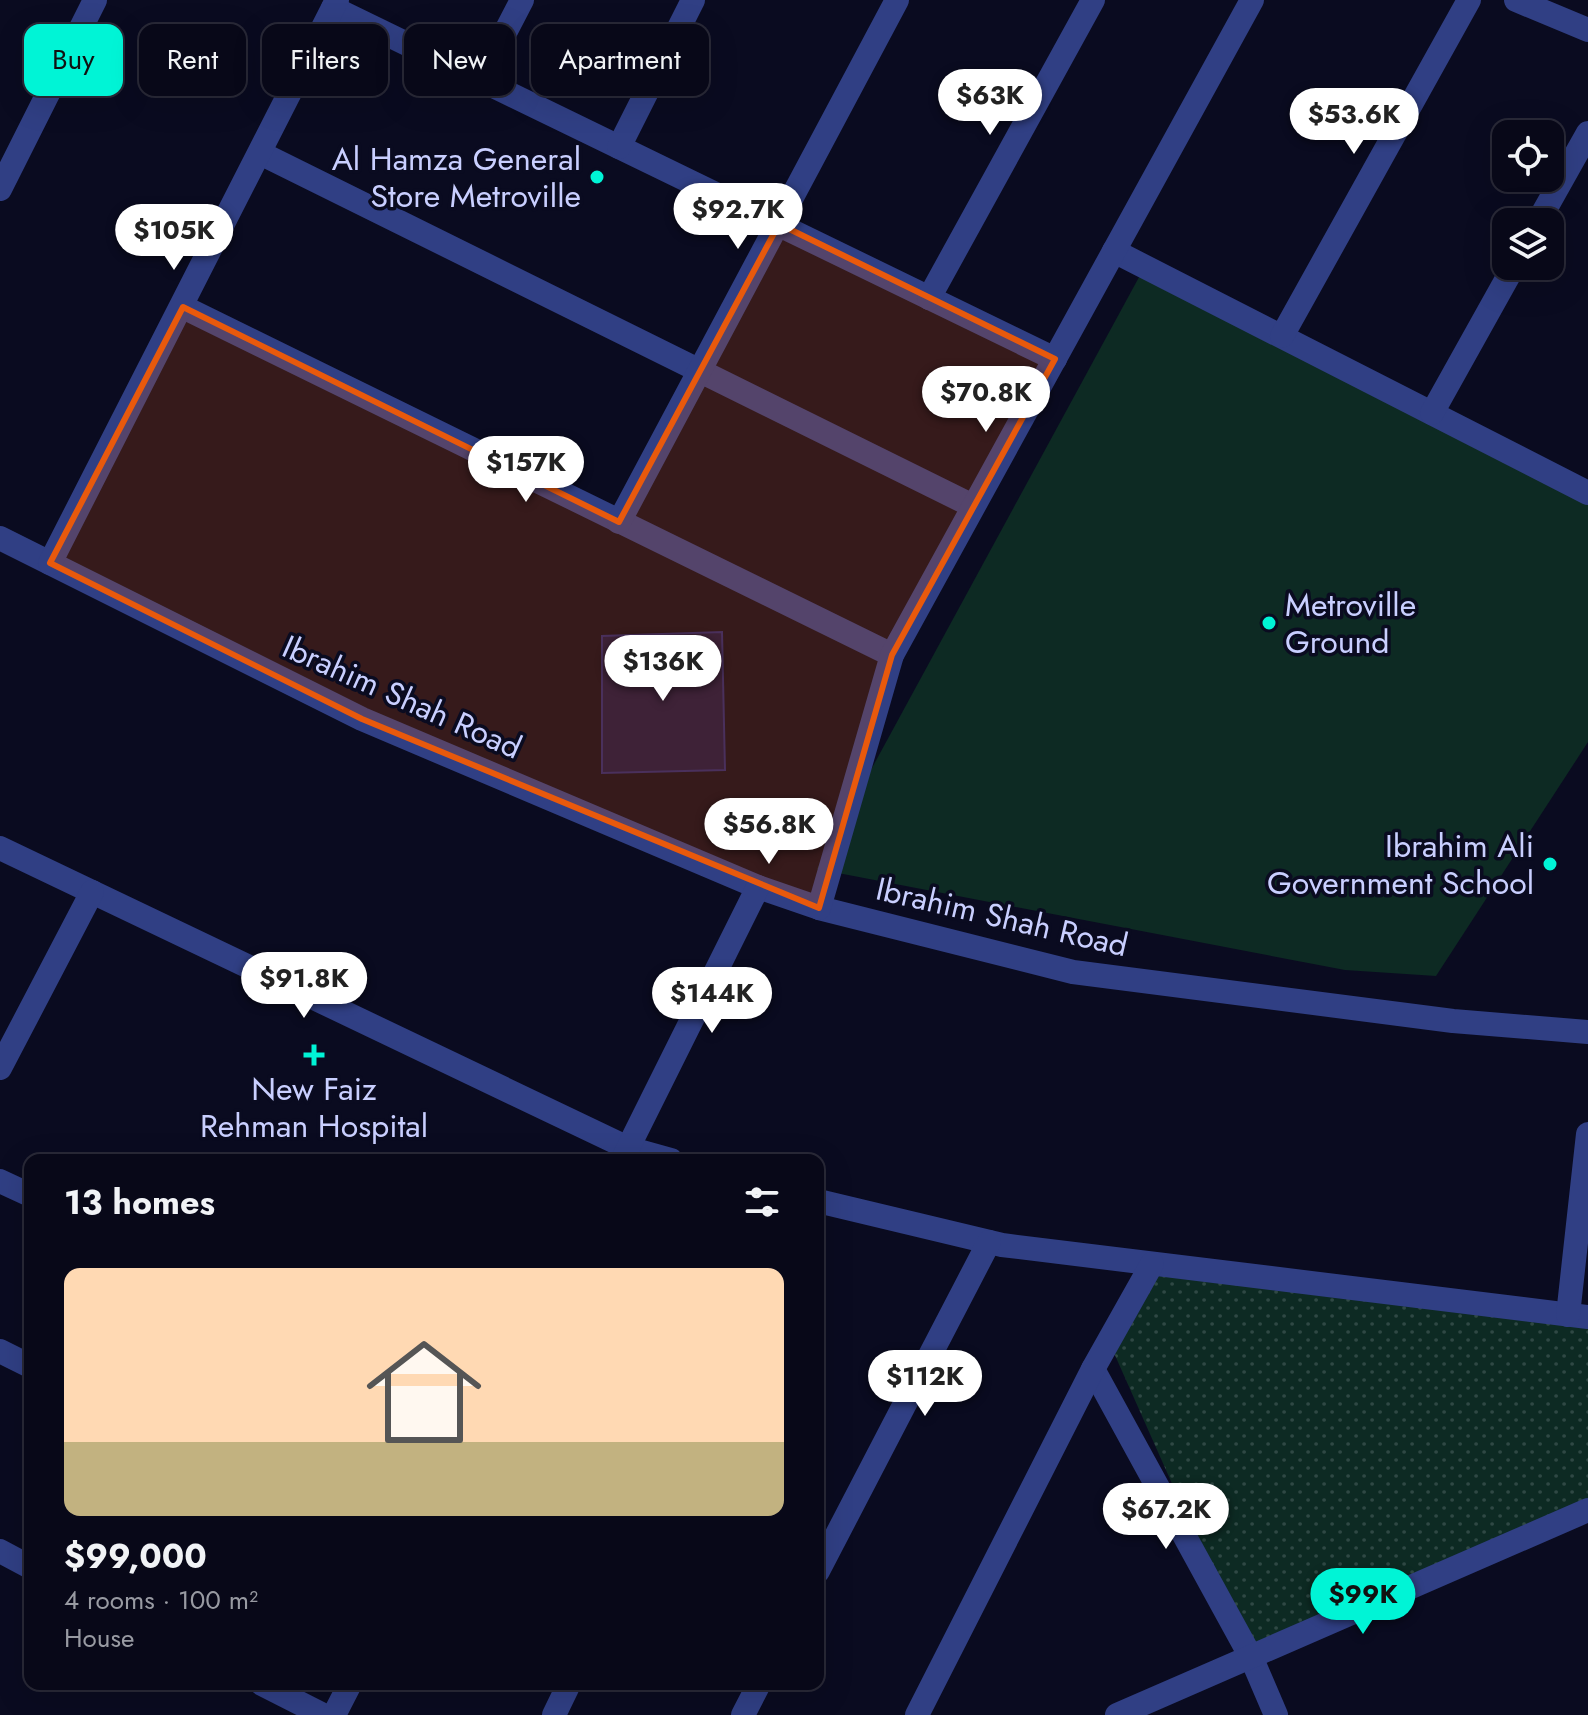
<!DOCTYPE html>
<html lang="en">
<head>
<meta charset="utf-8">
<style>
  :root { --surface:#080818; --page:#161625; --text:#f1f3f6; --muted:#989aa2; --line:#292937; --accent:#00f4d6 }
  body { margin:0; font-family:Jost,sans-serif; background:var(--page); color:var(--text); height:100vh; display:flex; flex-direction:column; font-size:30px; white-space:nowrap }
  * { box-sizing:border-box; margin:0 }
  p { font-size:26px; color:var(--muted) }
  .icon { flex:none; width:44px; height:44px; fill:none; stroke:currentColor; stroke-width:2; stroke-linecap:round; stroke-linejoin:round }
  .map { position:relative; flex:1; overflow:hidden }
  .side { position:absolute; left:24px; top:1154px; width:800px; height:536px; display:flex; flex-direction:column; background:var(--surface); border-radius:16px; box-shadow:0 8px 32px #0002,0 0 0 2px var(--line) }
  .side>* { flex:none }
  .top-card { position:absolute; left:24px; top:24px; width:800px; height:72px; display:flex; gap:16px }
  .buttons { position:absolute; left:1492px; top:120px; display:grid; gap:16px }
  .buttons a { display:grid; place-items:center; width:72px; height:72px; border-radius:16px; background:var(--surface); box-shadow:0 8px 32px #0002,0 0 0 2px var(--line); font-size:40px }
  .price { position:absolute; translate:-50% -68px; padding:0 18px; border-radius:28px; background:#fff; color:#222; font-size:26px; line-height:52px; filter:drop-shadow(0 2px 4px #0008) }
  .price::after { content:''; position:absolute; left:50%; top:48px; width:24px; height:18px; margin-left:-12px; background:inherit; clip-path:polygon(0 0,100% 0,50% 100%) }
  .price.current { background:var(--accent); color:#111 }
  ul { padding:0; list-style:none }
  li { display:grid; align-content:center; gap:16px; height:424px; padding:0 40px }
  li+li { border-top:2px solid var(--line) }
  li span { display:grid; place-items:center; height:248px; border-radius:16px; color:#555 }
  li>.icon { margin-inline-start:auto }
  span .icon { width:144px; height:144px; fill:#fffc; stroke-width:1 }
  li b { font-size:34px }
  h2 { display:flex; justify-content:space-between; align-items:center; height:96px; padding:0 40px; font-size:34px }
  .pill { padding:0 28px; border-radius:16px; background:var(--surface); box-shadow:0 8px 32px #0002,0 0 0 2px var(--line); font-size:28px; line-height:72px }
  .pill.current { background:var(--accent); color:#111 }
  .map>svg:first-child { display:block }
  .park { fill:url(#park-dots) }
  .pitch { fill:#0d2a23 }
  .building { fill:#141543; stroke:#242671; stroke-width:2 }
  .lines { fill:none; stroke-linecap:round; stroke-linejoin:round }
  .minor { stroke:#303f84; stroke-width:24 }
  .marked { fill:#e8590c; fill-opacity:0.2; stroke:#e8590c; stroke-width:6; stroke-linejoin:round }
  .poi-dot { fill:#00f4d6; stroke:#0a0b20; stroke-width:3 }
  .labels { text-anchor:middle; stroke-width:7; stroke-linejoin:round; paint-order:stroke }
  .poi-label { font-size:32px; fill:#c9cfff; stroke:#0a0b20; text-anchor:end }
  .street-label { font-size:32px; fill:#c9cfff; stroke:#0a0b20 }
</style>
</head>
<body>
<div class="map">
<svg width="1588" height="1715" viewBox="0 0 1588 1715">
  <defs>
    <pattern id="park-dots" width="8" height="8" patternUnits="userSpaceOnUse" patternTransform="scale(2)"><rect width="8" height="8" fill="#0d2a23"/><path d="M2 2h.1M6 6h.1" fill="none" stroke="#2f4844" stroke-width="1.8" stroke-linecap="round"/></pattern>
  </defs>
  <rect width="100%" height="100%" fill="#0a0b20"/>
  <polygon class="park" points="1152,1264 1588,1316 1588,1510 1250,1659 1110,1344"/>
  <polygon class="pitch" points="1144,268 1588,504 1588,742 1436,976 1345,970 817,869"/>
  <polygon class="building" points="722,632 725,770 602,773 602,636"/>
  <g class="lines">
    <g class="minor">
      <polyline points="1516,0 1588,30"/>
      <polyline points="333,8 1055,359"/>
      <polyline points="481,79 522,0"/>
      <polyline points="619,147 693,0"/>
      <polyline points="260,153 973,506"/>
      <polyline points="0,189 95,0"/>
      <polyline points="1538,222 1588,133"/>
      <polyline points="1114,251 1588,493"/>
      <polyline points="929,298 1093,0"/>
      <polyline points="183,307 892,655"/>
      <polyline points="1282,336 1469,0"/>
      <polyline points="1432,413 1514,266"/>
      <polyline points="619,522 897,0"/>
      <polyline points="0,538 362,719 758,887 819,908 1073,972 1453,1021 1588,1032"/>
      <polyline points="50,563 337,0"/>
      <polyline points="0,848 628,1148 671,1160"/>
      <polyline points="819,908 892,655 1252,0"/>
      <polyline points="0,1068 92,892"/>
      <polyline points="622,1160 758,887"/>
      <polyline points="0,1181 30,1195"/>
      <polyline points="818,1201 1002,1245 1588,1317"/>
      <polyline points="1568,1315 1588,1134"/>
      <polyline points="0,1351 30,1366"/>
      <polyline points="1093,1369 1252,1659 1276,1715"/>
      <polyline points="0,1551 30,1567"/>
      <polyline points="818,1571 989,1242"/>
      <polyline points="262,1684 323,1715"/>
      <polyline points="334,1715 350,1684"/>
      <polyline points="554,1715 569,1684"/>
      <polyline points="743,1715 759,1684"/>
      <polyline points="917,1715 1093,1369 1152,1264"/>
      <polyline points="1117,1715 1588,1510"/>
    </g>
  </g>
  <path class="marked" d="M779 224 1055 359 892 655 819 908 362 719 50 563 183 307 619 522Z"/>
  <g class="poi-dot">
    <circle cx="597" cy="177" r="8"/>
    <circle cx="1269" cy="623" r="8"/>
    <circle cx="1550" cy="864" r="8"/>
    <path d="M310 1043h8v8h8v8h-8v8h-8v-8h-8v-8h8z"/>
  </g>
  <g class="labels">
    <g class="poi-label">
      <text x="581" y="170">Al Hamza General<tspan x="581" dy="37">Store Metroville</tspan></text>
      <text x="1285" y="616" text-anchor="start">Metroville<tspan x="1285" dy="37">Ground</tspan></text>
      <text x="1534" y="857">Ibrahim Ali<tspan x="1534" dy="37">Government School</tspan></text>
      <text x="314" y="1100" text-anchor="middle">New Faiz<tspan x="314" dy="37">Rehman Hospital</tspan></text>
    </g>
    <g class="street-label">
      <text transform="translate(402 697) rotate(24)" y="11">Ibrahim Shah Road</text>
      <text transform="translate(1002 917) rotate(13)" y="11">Ibrahim Shah Road</text>
    </g>
  </g>
</svg>
<div class="buttons">
<a><svg class="icon" aria-label="locate" viewBox="0 0 24 24"><circle cx="12" cy="12" r="6"/><path d="M12 2v4M12 18v4M2 12h4M18 12h4"/></svg></a>
<a><svg class="icon" aria-label="layers" viewBox="0 0 24 24"><path d="M12 4l9 5-9 5-9-5zM3 14l9 5 9-5"/></svg></a>
</div>
<b class="price" style="left:990px;top:137px">$63K</b>
<b class="price" style="left:1354px;top:156px">$53.6K</b>
<b class="price" style="left:738px;top:251px">$92.7K</b>
<b class="price" style="left:174px;top:272px">$105K</b>
<b class="price" style="left:986px;top:434px">$70.8K</b>
<b class="price" style="left:526px;top:504px">$157K</b>
<b class="price" style="left:663px;top:703px">$136K</b>
<b class="price" style="left:769px;top:866px">$56.8K</b>
<b class="price" style="left:304px;top:1020px">$91.8K</b>
<b class="price" style="left:712px;top:1035px">$144K</b>
<b class="price" style="left:925px;top:1418px">$112K</b>
<b class="price" style="left:1166px;top:1551px">$67.2K</b>
<b class="price current" style="left:1363px;top:1636px">$99K</b>
<div class="top-card">
<a class="pill current">Buy</a>
<a class="pill">Rent</a>
<a class="pill">Filters</a>
<a class="pill">New</a>
<a class="pill">Apartment</a>
</div>
<section class="side">
<h2>13 homes<svg class="icon" aria-label="filters" viewBox="0 0 24 24"><path d="M4 7h16M4 17h16"/><circle cx="9" cy="7" r="2"/><circle cx="15" cy="17" r="2"/></svg></h2>
<ul>
<li><span style="background:linear-gradient(#ffd9b3 70%,#c2b280 0)"><svg class="icon" aria-label="home" viewBox="0 0 24 24"><path d="M3 11l9-7 9 7M6 9v11h12V9"/></svg></span><div><b>$99,000</b><p>4 rooms · 100 m²</p><p>House</p></div></li>
</ul>
</section>
</div>
</body>
</html>
